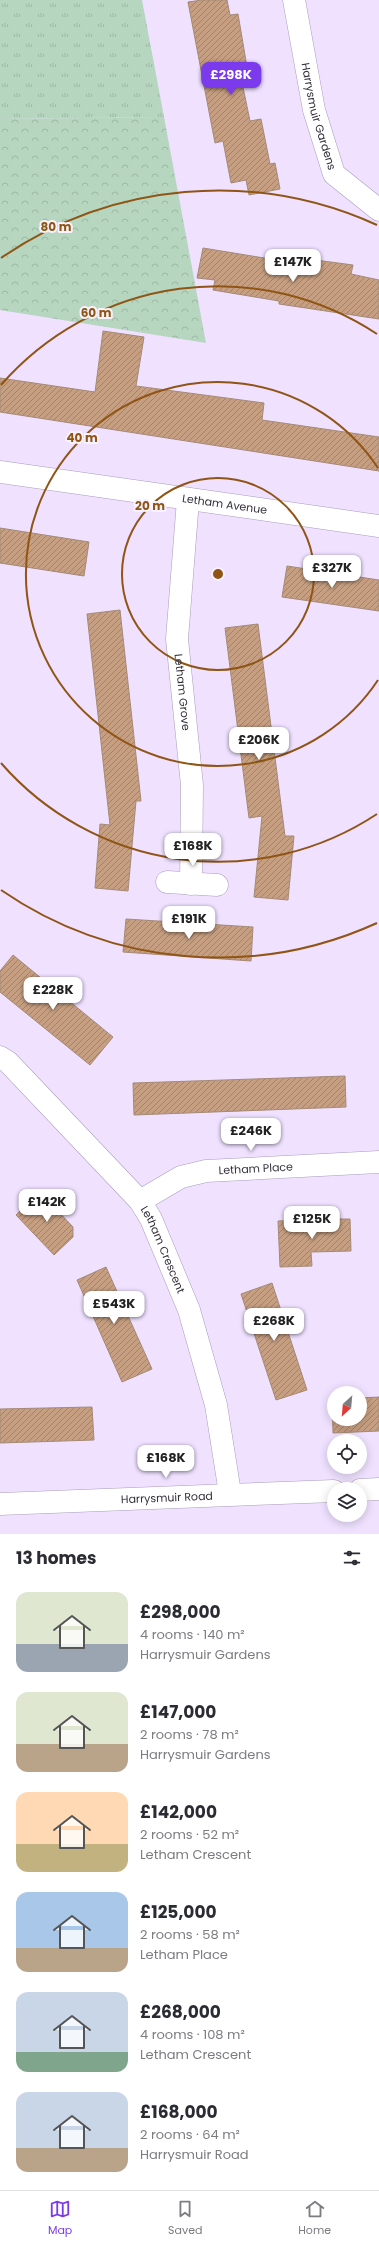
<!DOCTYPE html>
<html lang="en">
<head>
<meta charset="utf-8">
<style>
  :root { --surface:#fff; --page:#f7f7f7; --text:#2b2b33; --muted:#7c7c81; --line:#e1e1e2; --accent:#7c3aed }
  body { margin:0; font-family:Poppins,sans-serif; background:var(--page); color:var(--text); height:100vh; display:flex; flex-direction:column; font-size:15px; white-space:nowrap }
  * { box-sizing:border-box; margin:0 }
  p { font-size:13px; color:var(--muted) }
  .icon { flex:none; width:22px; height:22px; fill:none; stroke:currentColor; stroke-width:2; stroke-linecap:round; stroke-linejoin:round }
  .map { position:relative; height:1534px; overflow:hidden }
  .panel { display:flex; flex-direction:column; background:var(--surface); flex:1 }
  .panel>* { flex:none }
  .needle { width:26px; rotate:206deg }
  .controls { position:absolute; left:327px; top:1386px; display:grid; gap:8px }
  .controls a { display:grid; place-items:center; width:40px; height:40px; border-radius:50%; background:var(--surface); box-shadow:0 2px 10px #0003; font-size:20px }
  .price { position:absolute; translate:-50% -34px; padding:0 9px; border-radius:8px; background:#fff; color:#222; font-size:13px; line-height:26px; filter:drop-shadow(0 1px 2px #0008) }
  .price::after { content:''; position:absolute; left:50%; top:24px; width:12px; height:9px; margin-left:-6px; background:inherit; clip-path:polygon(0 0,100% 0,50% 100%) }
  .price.on { background:var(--accent); color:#fff }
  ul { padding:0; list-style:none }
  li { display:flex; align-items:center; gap:12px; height:100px; padding:0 16px }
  li span { display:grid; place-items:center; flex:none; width:112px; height:80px; border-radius:12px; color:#555 }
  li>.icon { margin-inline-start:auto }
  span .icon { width:48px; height:48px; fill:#fffc; stroke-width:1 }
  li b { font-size:17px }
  h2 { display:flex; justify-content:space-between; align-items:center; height:48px; padding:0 16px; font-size:17px }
  .tab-bar { display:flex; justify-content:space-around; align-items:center; height:56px; border-top:1px solid var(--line); background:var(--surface); font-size:11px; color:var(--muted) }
  .tab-bar a { display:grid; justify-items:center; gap:2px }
  .tab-bar .on { color:var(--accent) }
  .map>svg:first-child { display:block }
  .grass { fill:url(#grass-tufts) }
  .forest { fill:url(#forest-crowns) }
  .building { fill:url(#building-hatch); stroke:#a48a76 }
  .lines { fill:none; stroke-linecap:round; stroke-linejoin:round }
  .minor-casing { stroke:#aa9db9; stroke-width:23 }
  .minor { stroke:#fff; stroke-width:22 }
  .ring { fill:none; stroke:#905514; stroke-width:2 }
  .labels { text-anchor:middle; stroke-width:4; stroke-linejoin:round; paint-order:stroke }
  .street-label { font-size:11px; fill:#332e39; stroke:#f8f2fe }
  .centre { fill:#905514; stroke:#f8f2fe; stroke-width:2 }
  .ring-label { font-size:12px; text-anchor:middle; font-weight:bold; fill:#905514; stroke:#f8f2fe; stroke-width:4; stroke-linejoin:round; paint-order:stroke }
</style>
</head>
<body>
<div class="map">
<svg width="379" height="1534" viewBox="0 0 379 1534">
  <defs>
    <pattern id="grass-tufts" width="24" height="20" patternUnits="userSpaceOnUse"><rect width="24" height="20" fill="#b6d6bf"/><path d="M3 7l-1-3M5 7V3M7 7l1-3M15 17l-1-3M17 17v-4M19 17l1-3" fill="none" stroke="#9db8a5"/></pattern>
    <pattern id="forest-crowns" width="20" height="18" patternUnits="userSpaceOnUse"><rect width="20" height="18" fill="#b6d6bf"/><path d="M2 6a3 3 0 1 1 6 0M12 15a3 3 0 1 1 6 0" fill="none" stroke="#9db8a5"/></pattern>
    <pattern id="building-hatch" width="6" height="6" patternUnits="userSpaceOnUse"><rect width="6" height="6" fill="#c69f82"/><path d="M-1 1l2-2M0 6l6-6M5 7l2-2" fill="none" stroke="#a1826b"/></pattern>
  </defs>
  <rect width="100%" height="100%" fill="#efe1ff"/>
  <polygon class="grass" points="0,0 142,0 164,117 0,119"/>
  <polygon class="forest" points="164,117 206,343 0,310 0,119"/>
  <g class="building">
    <polygon points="202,0 227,0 230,15 238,14 247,67 239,68 250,121 261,119 270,164 275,163 280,189 249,195 246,180 231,183 223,141 215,143 188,2"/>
    <polygon points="203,248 307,265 308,259 353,265 351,274 379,280 379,319 279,304 279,301 213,290 215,280 197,278"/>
    <polygon points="103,331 144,337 136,386 264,403 262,420 379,437 379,471 0,412 0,378 95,392"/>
    <polygon points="0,528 89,542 84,576 0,563"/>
    <polygon points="287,566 379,580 379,611 282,597"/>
    <polygon points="120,610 141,801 136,801 128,891 95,888 100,824 110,825 87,614"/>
    <polygon points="258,624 285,836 294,836 288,900 254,897 262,816 249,818 225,628"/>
    <polygon points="126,919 253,927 251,961 123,952"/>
    <polygon points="13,955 113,1037 90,1065 0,992 0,971"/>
    <polygon points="345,1076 346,1107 134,1115 133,1083"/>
    <polygon points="40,1192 73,1227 73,1237 54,1255 16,1215"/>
    <polygon points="332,1219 350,1219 351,1251 311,1252 312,1266 280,1267 278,1221"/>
    <polygon points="106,1267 152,1369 122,1382 77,1280"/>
    <polygon points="272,1283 307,1390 276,1400 241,1294"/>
    <polygon points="379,1397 379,1431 333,1433 332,1399 334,1399 334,1419 360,1419 360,1398"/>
    <polygon points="92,1407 94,1440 0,1443 0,1409"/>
  </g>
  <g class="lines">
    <g class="minor-casing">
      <g id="minor">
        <path id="s1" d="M294 0 314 110 334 174 379 210"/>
        <path id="s2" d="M0 472 379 526"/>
        <path id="s3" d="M188 500 177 639 192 785 191 884"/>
        <polyline points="167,882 217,885"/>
        <path id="s4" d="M0 1057 8 1062 140 1201 151 1219 189 1310 216 1405 230 1493"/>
        <path id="s5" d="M140 1201 181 1177 206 1171 379 1162"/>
        <polyline points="360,1490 379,1489"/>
        <path id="s6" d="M0 1504 334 1491"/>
      </g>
    </g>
    <use href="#minor" class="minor"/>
  </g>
  <g class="ring">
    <circle cx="218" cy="574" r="96"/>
    <path d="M378 680A192 192 0 1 1 378 468"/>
    <path d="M377 814A288 288 0 0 1 1 763M1 385A288 288 0 0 1 377 334"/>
    <path d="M377 923A383 383 0 0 1 1 890M1 258A383 383 0 0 1 377 225"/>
  </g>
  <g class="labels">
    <g class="street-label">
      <text dy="4" stroke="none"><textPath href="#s1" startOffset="119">Harrysmuir Gardens</textPath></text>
      <text dy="4" stroke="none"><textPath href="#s2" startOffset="227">Letham Avenue</textPath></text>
      <text dy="4" stroke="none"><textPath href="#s3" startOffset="193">Letham Grove</textPath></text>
      <text dy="4" stroke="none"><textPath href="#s5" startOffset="123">Letham Place</textPath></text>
      <text dy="4" stroke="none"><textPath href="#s4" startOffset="255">Letham Crescent</textPath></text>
      <text dy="4" stroke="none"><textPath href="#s6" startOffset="167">Harrysmuir Road</textPath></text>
    </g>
  </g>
  <circle cx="218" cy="574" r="6" class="centre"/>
  <g class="ring-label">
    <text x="56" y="231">80 m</text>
    <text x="96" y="317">60 m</text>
    <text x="82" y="442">40 m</text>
    <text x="150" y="510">20 m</text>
  </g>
</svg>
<div class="controls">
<a><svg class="needle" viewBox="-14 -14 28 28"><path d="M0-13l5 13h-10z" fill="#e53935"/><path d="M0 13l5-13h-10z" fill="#7c7c81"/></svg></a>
<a><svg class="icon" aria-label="locate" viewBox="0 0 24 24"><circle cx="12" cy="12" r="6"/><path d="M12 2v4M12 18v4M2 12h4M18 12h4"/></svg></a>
<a><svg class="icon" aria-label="layers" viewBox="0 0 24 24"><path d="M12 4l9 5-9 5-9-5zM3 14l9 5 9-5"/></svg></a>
</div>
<b class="price on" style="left:231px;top:96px">£298K</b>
<b class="price" style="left:293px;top:283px">£147K</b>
<b class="price" style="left:332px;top:589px">£327K</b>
<b class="price" style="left:259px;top:761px">£206K</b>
<b class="price" style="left:193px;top:867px">£168K</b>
<b class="price" style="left:189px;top:940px">£191K</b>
<b class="price" style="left:53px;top:1011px">£228K</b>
<b class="price" style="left:251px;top:1152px">£246K</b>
<b class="price" style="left:47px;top:1223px">£142K</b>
<b class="price" style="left:312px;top:1240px">£125K</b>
<b class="price" style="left:114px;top:1325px">£543K</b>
<b class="price" style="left:274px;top:1342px">£268K</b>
<b class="price" style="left:166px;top:1479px">£168K</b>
</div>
<section class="panel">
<h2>13 homes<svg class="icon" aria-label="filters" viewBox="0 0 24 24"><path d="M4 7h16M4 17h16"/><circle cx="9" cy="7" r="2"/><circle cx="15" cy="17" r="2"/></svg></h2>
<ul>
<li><span style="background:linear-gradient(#dfe7d0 65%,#9aa5b1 0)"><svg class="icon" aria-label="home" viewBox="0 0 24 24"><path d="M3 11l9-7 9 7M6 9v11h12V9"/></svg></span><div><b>£298,000</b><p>4 rooms · 140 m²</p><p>Harrysmuir Gardens</p></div></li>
<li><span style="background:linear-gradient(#dfe7d0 65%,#b9a48a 0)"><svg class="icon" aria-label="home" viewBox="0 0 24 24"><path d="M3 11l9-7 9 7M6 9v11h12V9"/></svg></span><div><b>£147,000</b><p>2 rooms · 78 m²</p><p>Harrysmuir Gardens</p></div></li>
<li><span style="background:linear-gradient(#ffd9b3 65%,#c2b280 0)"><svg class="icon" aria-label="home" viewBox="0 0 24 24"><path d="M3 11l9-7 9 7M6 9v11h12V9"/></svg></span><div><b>£142,000</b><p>2 rooms · 52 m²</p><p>Letham Crescent</p></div></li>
<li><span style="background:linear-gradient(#a9c7e8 70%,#b9a48a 0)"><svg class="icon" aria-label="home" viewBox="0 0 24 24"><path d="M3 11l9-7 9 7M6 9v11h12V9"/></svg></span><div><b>£125,000</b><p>2 rooms · 58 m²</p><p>Letham Place</p></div></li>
<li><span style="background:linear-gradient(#c9d6e8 75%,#7fa58c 0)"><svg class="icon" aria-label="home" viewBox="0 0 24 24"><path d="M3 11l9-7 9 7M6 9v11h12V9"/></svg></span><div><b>£268,000</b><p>4 rooms · 108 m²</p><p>Letham Crescent</p></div></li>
<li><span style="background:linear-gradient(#c9d6e8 70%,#b9a48a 0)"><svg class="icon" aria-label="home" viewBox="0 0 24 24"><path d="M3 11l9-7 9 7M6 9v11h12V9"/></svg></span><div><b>£168,000</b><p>2 rooms · 64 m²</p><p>Harrysmuir Road</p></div></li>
</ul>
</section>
<nav class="tab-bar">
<a class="on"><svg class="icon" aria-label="map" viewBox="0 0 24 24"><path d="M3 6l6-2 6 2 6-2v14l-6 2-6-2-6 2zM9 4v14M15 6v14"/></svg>Map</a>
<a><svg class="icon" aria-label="saved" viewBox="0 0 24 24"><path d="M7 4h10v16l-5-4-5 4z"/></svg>Saved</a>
<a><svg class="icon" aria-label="home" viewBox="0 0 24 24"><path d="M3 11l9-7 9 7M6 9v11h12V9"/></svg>Home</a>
</nav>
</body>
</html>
